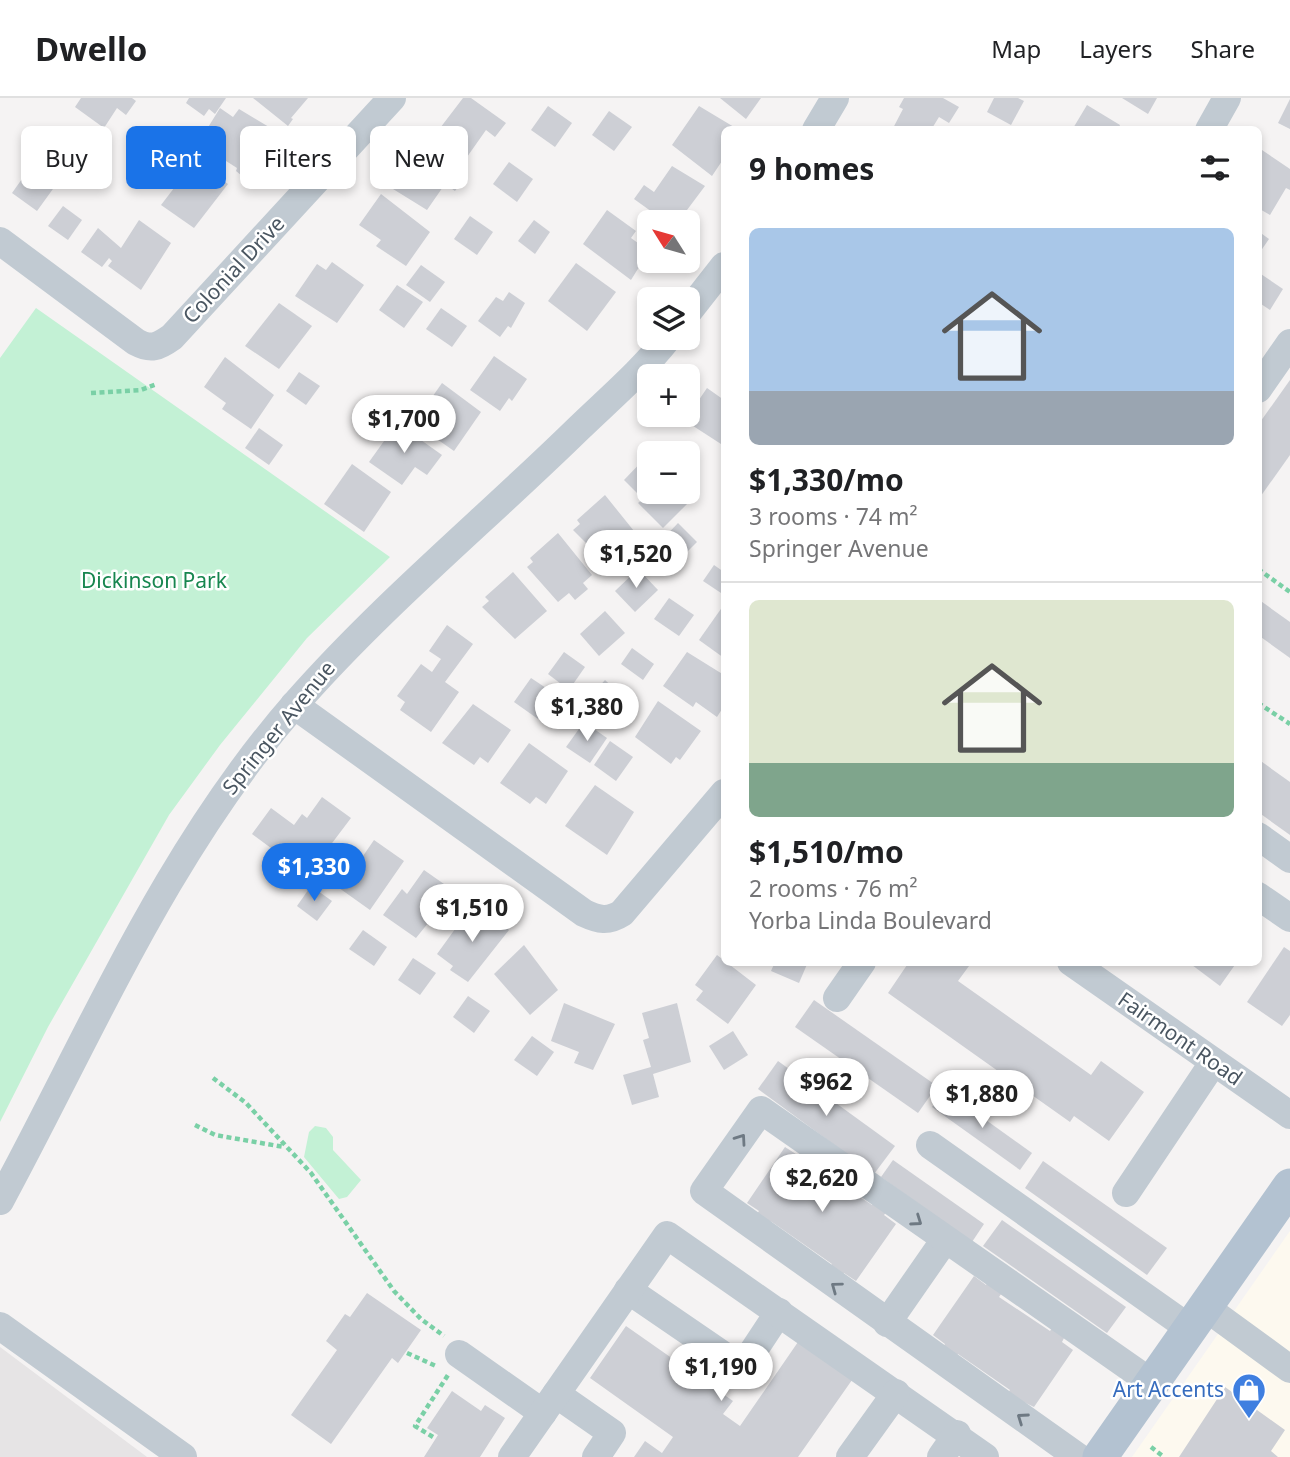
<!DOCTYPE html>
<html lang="en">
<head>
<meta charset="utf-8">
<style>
  :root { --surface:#fff; --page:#f2f2f2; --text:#202124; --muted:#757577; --line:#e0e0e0; --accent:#1a73e8 }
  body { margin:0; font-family:"Noto Sans",sans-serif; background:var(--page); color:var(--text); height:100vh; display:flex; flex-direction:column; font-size:26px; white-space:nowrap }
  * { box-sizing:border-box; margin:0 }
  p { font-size:23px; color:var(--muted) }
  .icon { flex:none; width:38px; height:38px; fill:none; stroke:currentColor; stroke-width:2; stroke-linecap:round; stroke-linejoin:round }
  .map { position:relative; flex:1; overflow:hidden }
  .side { position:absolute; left:721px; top:28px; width:541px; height:840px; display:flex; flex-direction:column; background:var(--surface); border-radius:10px; box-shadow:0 4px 10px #0003 }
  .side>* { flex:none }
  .guide { position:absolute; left:21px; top:28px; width:595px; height:63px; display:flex; gap:14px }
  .needle { width:46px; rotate:307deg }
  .fabs { position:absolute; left:637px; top:112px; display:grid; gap:14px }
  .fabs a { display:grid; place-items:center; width:63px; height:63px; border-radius:10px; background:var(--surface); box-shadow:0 4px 10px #0003; font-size:35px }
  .price { position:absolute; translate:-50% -60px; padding:0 16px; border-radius:24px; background:#fff; color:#222; font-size:23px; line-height:46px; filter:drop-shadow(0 2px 4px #0008) }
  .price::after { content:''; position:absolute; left:50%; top:42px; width:21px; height:16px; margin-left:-10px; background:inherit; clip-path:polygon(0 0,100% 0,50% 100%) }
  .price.active { background:var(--accent); color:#fff }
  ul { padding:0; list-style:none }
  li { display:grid; align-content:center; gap:14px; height:371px; padding:0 28px }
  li+li { border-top:2px solid var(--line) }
  li span { display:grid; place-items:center; height:217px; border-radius:10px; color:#555 }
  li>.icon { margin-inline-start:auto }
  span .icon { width:126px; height:126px; fill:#fffc; stroke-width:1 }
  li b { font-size:30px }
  h2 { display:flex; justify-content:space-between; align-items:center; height:84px; padding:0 28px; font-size:30px }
  .tag { padding:0 24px; border-radius:10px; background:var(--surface); box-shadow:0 4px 10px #0003; font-size:24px; line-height:63px }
  .tag.active { background:var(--accent); color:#fff }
  header { display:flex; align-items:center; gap:42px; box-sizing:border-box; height:98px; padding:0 35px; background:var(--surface); border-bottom:2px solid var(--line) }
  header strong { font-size:33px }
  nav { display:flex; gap:38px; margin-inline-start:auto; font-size:24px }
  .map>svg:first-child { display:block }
  .commercial { fill:#fdf9ef }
  .education { fill:#e6e4e5 }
  .green { fill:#c3f1d5 }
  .building { fill:#cdcfd5 }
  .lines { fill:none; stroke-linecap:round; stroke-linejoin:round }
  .path { stroke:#7ad0a6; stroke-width:4.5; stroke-dasharray:5 3.5; stroke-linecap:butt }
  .minor { stroke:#c1cad2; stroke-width:28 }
  .major { stroke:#b3c2d1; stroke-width:35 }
  .oneway { stroke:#6e7983 }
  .labels { text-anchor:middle; stroke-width:5; stroke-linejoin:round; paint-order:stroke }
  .street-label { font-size:21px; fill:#4a5661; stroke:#fff }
  .park-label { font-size:21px; fill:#17864f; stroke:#fff }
  .shop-label { font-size:21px; fill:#366cbe; stroke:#fff; text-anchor:end }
</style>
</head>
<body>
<header>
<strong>Dwello</strong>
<nav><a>Map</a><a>Layers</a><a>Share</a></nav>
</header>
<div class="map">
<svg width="1290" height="1359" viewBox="0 0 1290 1359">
  <rect width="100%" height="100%" fill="#f5f3f3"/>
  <polygon class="commercial" points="1290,1133 1290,1359 1132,1359"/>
  <polygon class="education" points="0,1249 147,1359 0,1359"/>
  <g class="green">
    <polygon points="36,210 390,459 307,540 220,647 169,717 48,929 0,1024 0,260"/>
    <polygon points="315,1028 326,1030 333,1039 333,1052 361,1082 347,1099 339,1101 304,1059 309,1034"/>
  </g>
  <g class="building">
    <polygon points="81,0 132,0 136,3 126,17 117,10 104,30 75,9"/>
    <polygon points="189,0 226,0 215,16 209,11 204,18 186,5"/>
    <polygon points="253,0 308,0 291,20 293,21 288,28"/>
    <polygon points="463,0 471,0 506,25 495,39 486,32 467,59 434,38"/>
    <polygon points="720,0 761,0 746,21"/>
    <polygon points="904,0 943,0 959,9 949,25 939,19 931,32 892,32 903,11 899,9"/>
    <polygon points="994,0 1018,0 1024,3 1011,27 987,14"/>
    <polygon points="1122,0 1157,0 1148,16"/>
    <polygon points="1290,1 1290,31 1278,25"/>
    <polygon points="1087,7 1120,27 1118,32 1072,32"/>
    <polygon points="548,8 572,25 555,49 531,32"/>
    <polygon points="699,8 734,29 724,32 724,60 712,78 672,47"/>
    <polygon points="220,10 233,19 239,11 274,32 256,57 254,56 242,78 236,73 237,70 201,47 210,33 207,31"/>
    <polygon points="609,13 632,29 614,53 592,37"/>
    <polygon points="167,31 189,47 173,68 151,52"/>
    <polygon points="425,47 466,78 455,93 445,86 427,112 393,91 422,55 420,54"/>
    <polygon points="44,50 74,71 63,87 58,84 37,113 12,95"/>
    <polygon points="1262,52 1290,71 1290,92 1286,90 1270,117 1258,110 1258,59"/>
    <polygon points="194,64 228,86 194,130 161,107"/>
    <polygon points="509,64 533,81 517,104 493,86"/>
    <polygon points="672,68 705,88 678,124 666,124 634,101 644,87 654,94"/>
    <polygon points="381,96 430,134 406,168 376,148 381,142 359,127"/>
    <polygon points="63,108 82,122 68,142 48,128"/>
    <polygon points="607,112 636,133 631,140 649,153 631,182 583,146"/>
    <polygon points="470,118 493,134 477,157 454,141"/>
    <polygon points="139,122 171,145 141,192 108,168 112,163 109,160 102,169 81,154 98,130 121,150"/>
    <polygon points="534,122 550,134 535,156 518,143"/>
    <polygon points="1258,133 1269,141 1258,157"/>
    <polygon points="332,164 364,187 337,225 295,198 317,166 326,172"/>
    <polygon points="576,165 616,194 587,233 548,203"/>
    <polygon points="421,167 445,184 430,204 406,187"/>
    <polygon points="1258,174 1283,191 1270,212 1258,204"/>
    <polygon points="397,187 423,204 404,230 379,212"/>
    <polygon points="509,194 525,205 511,230 508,228 500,239 478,223 496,199 503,203"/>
    <polygon points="279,205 312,228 279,271 245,248"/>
    <polygon points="441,210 467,228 452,249 426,231"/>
    <polygon points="494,258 527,281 512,303 509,300 500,313 470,292"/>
    <polygon points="225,259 274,297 251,331 222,311 226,305 204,289"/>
    <polygon points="299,274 320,288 306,307 286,293"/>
    <polygon points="1290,282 1290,357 1258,402 1258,327"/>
    <polygon points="442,285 481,314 454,353 414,325"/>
    <polygon points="707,290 724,302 724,344 721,346 687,324 693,317 690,315"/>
    <polygon points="397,325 442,357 427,377 415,369 402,387 369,364"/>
    <polygon points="259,330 283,347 269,367 245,350"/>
    <polygon points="649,356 649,394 685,394 692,401 663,430 638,405 643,401 624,382"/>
    <polygon points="352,366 391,394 364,434 324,406"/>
    <polygon points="605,397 638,438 605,464 573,432 580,426 577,422"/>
    <polygon points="678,425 697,444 680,461 661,443"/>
    <polygon points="558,435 592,477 583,485 588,491 575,502 569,495 558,504 527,469 533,464 530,460"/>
    <polygon points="714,467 724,474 724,497 703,483"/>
    <polygon points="638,471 658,492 635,514 615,493"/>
    <polygon points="513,474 547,513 515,541 482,509 489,503 485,499"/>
    <polygon points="669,500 694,517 679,538 654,521"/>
    <polygon points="1258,501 1290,524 1290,560 1258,537"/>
    <polygon points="723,508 724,509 724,560 699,542"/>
    <polygon points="605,513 625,535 599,558 580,536"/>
    <polygon points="447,527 473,546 445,584 459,594 431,634 400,612 405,604 397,598 421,566 432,574 441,561 429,553"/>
    <polygon points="632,550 654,566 643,582 621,566"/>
    <polygon points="564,554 585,569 569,592 548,576"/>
    <polygon points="687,554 724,577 724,608 717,619 696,604 693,609 663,588"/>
    <polygon points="531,580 555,596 538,621 514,604"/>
    <polygon points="605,582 623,599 605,618 587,602"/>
    <polygon points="658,603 701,633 680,662 676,659 671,666 635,639"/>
    <polygon points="473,606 511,632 488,665 480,659 474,667 442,645"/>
    <polygon points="584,624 607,640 590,665 566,649"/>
    <polygon points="610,643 633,659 616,683 594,667"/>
    <polygon points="529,645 568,673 546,706 536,699 530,706 500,685"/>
    <polygon points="1258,661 1290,684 1290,737 1258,714"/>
    <polygon points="595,687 634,714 607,757 565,728"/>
    <polygon points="322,699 351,720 314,769 281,745 275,753 252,736 271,710 294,727 302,716 307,720"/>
    <polygon points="374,742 404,763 370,812 332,785 355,753 363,758"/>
    <polygon points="424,772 454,793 416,840 383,817 402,791 407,796"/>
    <polygon points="311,788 332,803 317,823 297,808"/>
    <polygon points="479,810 509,832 468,884 450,872 453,868 437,856 458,827 463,830"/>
    <polygon points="363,832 387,849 374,868 349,851"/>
    <polygon points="524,847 558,892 530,917 494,876"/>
    <polygon points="1284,849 1290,853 1290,917 1282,928 1247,904"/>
    <polygon points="717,857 756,887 728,926 696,902 703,893 695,887"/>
    <polygon points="413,860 436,875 420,897 398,882"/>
    <polygon points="775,864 808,864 799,885 771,873"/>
    <polygon points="909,864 963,864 969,868 958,883 1091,977 1101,963 1144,994 1109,1043 1074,1018 1070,1024 888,895"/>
    <polygon points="1188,864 1237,864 1220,888"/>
    <polygon points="468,898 490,913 474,935 453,919"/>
    <polygon points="814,902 937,988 918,1015 795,929"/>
    <polygon points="564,905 615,926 593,972 574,965 579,954 551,943"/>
    <polygon points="677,905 691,964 653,976 659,999 632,1007 623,977 651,969 643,942 649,940 642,915"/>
    <polygon points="733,933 748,957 724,972 709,948"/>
    <polygon points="532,938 554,954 537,978 514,962"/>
    <polygon points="778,963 895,1048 874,1076 758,991"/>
    <polygon points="944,992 1032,1055 1020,1072 932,1009"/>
    <polygon points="785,1049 799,1058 802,1053 815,1061 811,1066 872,1107 875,1103 888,1112 884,1117 896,1126 856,1183 844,1175 841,1179 829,1170 832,1166 772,1124 755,1118 759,1113 747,1105"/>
    <polygon points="893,1062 984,1126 972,1144 881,1079"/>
    <polygon points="1043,1063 1167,1150 1147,1177 1025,1090"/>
    <polygon points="1002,1122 1126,1209 1107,1235 983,1148"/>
    <polygon points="974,1178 986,1187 989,1182 1004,1192 999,1199 1050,1233 1053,1229 1065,1238 1062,1244 1073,1252 1034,1309 1007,1296 1010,1292 958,1256 954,1260 942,1251 945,1246 933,1237"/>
    <polygon points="367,1195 421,1232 398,1265 392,1260 331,1346 291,1317 337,1252 326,1243 345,1216 350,1219"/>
    <polygon points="626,1228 733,1303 723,1316 740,1328 798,1244 852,1282 798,1359 634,1359 645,1343 662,1355 673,1339 590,1280"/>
    <polygon points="1225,1289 1285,1332 1271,1353 1278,1359 1179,1359"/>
    <polygon points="452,1293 481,1313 485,1307 505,1320 480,1359 424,1359 438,1337 427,1330"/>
  </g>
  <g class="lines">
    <g class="path">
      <polyline points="91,295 141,292 157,286"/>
      <polyline points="1258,471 1290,494"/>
      <polyline points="1258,605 1290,626"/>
      <polyline points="213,980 246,1005 311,1075 394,1193 421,1221 444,1238"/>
      <polyline points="195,1027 215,1037 284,1049"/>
      <polyline points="407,1255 436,1268"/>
      <polyline points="433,1339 415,1328 448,1277"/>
      <polyline points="1151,1349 1164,1359"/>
    </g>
    <g class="minor">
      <polyline points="816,32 835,0"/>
      <polyline points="1209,32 1227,0"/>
      <path d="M0 143 136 244C151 252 158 249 172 239L392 0"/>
      <polyline points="688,214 724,168"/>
      <polyline points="1258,291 1290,245"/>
      <path d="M294 607 584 815C599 822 608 824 622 815L724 695"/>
      <polyline points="1258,738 1290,761"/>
      <polyline points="1258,798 1290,820"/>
      <polyline points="1071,864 1290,1017"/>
      <polyline points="837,900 862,864"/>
      <polyline points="930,1047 1189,1230"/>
      <polyline points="1126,1095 1213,965"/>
      <path d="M0 1103C92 933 167 752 296 605 383 506 485 422 578 331 609 301 642 273 668 240"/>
      <polyline points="628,1192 742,1270 779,1214"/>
      <polyline points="1205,1209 1290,1271"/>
      <polyline points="887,1225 944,1143"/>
      <polyline points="0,1228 183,1359"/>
      <polyline points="459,1256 543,1315"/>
      <polyline points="556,1296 612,1335 596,1359"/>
      <polyline points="512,1359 667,1137 985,1359"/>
      <polyline points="850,1359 896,1295"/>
      <polyline points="941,1359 957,1336"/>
      <polyline points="1078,1359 704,1093 761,1012 1152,1285"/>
    </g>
    <polyline class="major" points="1100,1359 1290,1088"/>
  </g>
  <defs><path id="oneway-chevron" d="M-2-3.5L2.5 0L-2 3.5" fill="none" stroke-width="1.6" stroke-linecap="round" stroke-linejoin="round" transform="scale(1.75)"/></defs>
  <g class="oneway">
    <use href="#oneway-chevron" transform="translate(741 1041) rotate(-55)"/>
    <use href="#oneway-chevron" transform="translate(917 1123) rotate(35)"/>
    <use href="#oneway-chevron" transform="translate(836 1189) rotate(-144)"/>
    <use href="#oneway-chevron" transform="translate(1022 1320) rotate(-145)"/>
  </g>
  <defs>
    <g id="shop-pin" transform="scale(1.75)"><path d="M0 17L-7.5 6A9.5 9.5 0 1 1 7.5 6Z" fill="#3f7fe0" stroke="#fff"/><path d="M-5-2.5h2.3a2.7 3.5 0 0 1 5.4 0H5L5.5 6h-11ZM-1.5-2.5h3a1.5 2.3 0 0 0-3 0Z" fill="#fff"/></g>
  </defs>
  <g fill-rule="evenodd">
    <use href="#shop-pin" x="1249" y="1292"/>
  </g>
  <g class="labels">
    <g class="street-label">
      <text transform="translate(234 172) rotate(-47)" y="7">Colonial Drive</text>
      <text transform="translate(279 630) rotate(-51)" y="7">Springer Avenue</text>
      <text transform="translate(1180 941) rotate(35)" y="7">Fairmont Road</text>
    </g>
    <g class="park-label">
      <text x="154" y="490">Dickinson Park</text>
    </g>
    <g class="shop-label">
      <text x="1224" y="1299">Art Accents</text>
    </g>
  </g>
</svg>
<div class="fabs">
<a><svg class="needle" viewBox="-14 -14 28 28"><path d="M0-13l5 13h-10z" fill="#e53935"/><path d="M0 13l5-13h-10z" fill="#757577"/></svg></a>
<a><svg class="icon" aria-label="layers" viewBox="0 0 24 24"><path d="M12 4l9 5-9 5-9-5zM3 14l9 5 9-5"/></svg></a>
<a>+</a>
<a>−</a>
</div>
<b class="price" style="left:404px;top:357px">$1,700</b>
<b class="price" style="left:636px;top:492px">$1,520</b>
<b class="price" style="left:587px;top:645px">$1,380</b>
<b class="price active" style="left:314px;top:805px">$1,330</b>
<b class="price" style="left:472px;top:846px">$1,510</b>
<b class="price" style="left:826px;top:1020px">$962</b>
<b class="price" style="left:982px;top:1032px">$1,880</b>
<b class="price" style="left:822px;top:1116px">$2,620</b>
<b class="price" style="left:721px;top:1305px">$1,190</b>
<div class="guide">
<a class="tag">Buy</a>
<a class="tag active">Rent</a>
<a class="tag">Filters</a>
<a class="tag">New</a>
</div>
<section class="side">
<h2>9 homes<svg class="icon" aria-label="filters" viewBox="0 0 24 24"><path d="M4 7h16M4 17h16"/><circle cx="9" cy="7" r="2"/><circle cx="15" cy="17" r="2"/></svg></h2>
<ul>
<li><span style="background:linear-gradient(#a9c7e8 75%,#9aa5b1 0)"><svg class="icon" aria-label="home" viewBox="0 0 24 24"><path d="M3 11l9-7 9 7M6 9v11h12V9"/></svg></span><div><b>$1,330/mo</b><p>3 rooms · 74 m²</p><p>Springer Avenue</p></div></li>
<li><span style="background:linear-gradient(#dfe7d0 75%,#7fa58c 0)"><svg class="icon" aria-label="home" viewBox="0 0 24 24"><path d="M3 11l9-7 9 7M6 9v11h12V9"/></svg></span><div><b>$1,510/mo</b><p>2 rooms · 76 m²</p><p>Yorba Linda Boulevard</p></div></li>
</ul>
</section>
</div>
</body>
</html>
